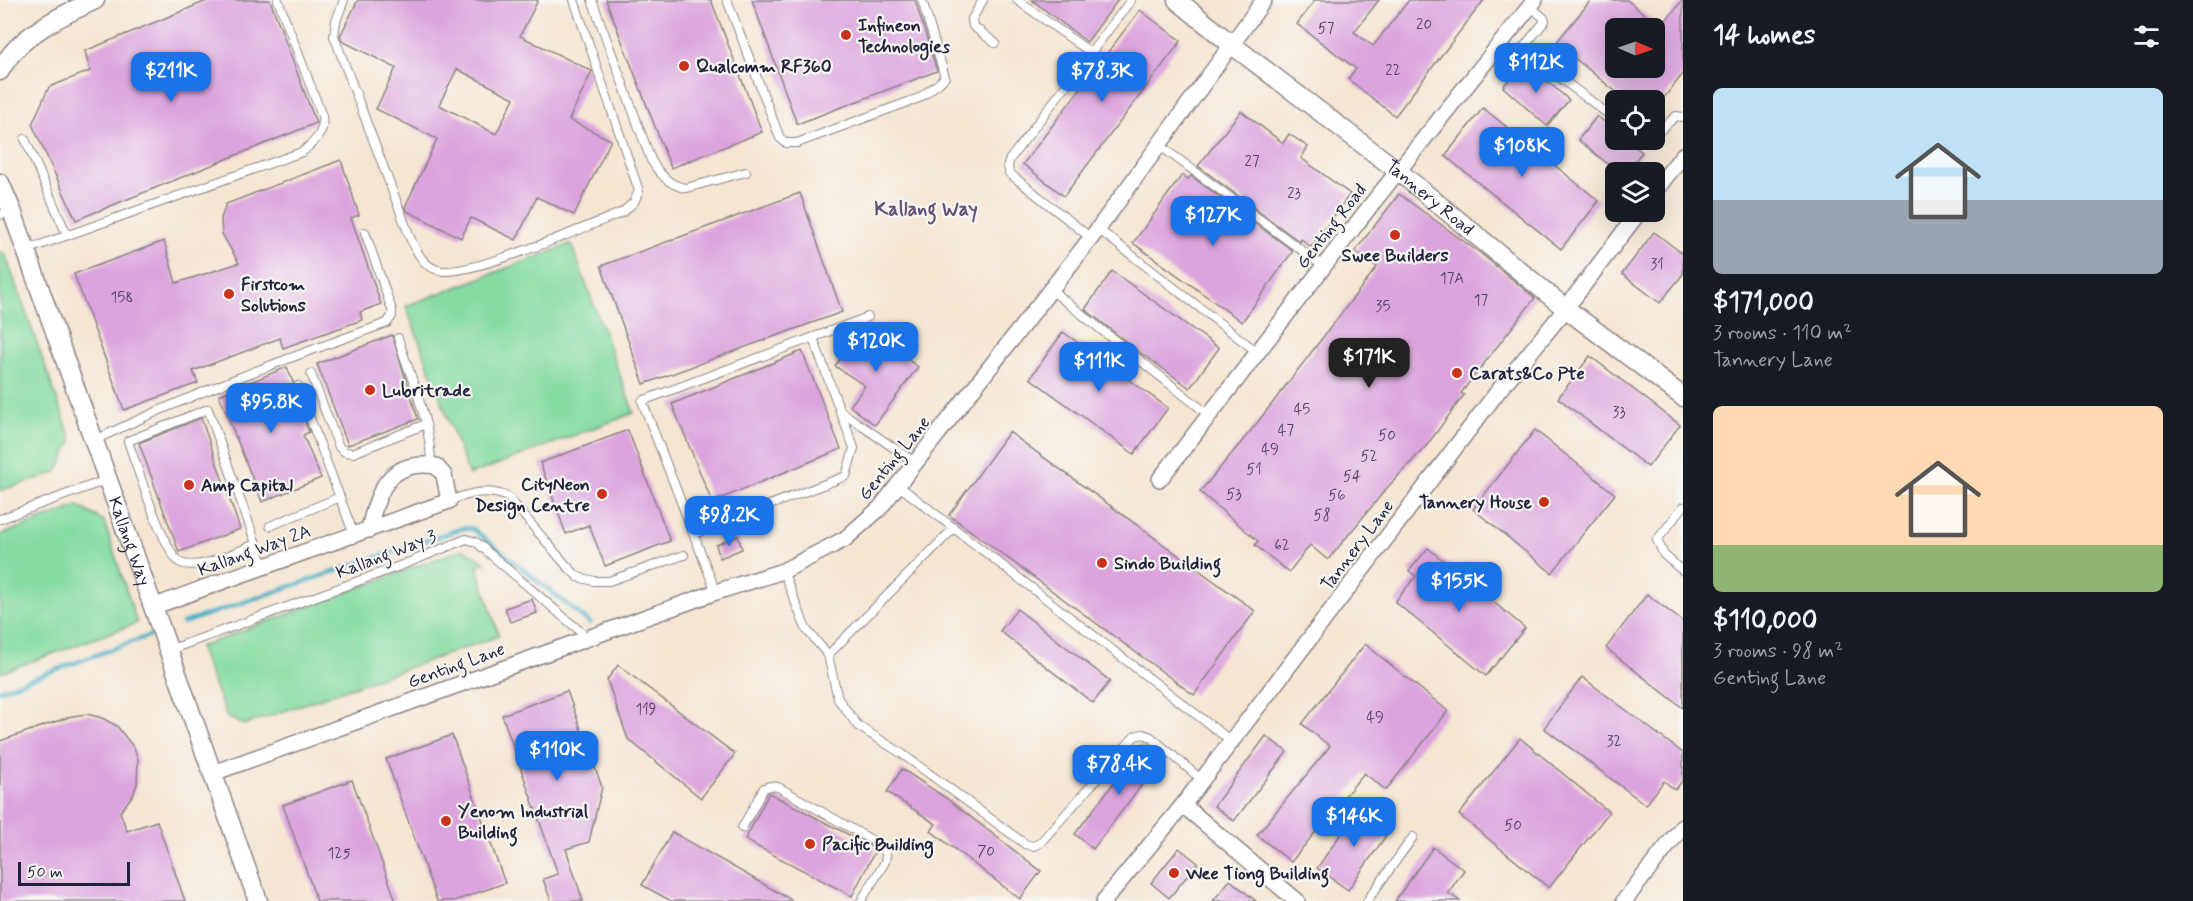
<!DOCTYPE html>
<html lang="en">
<head>
<meta charset="utf-8">
<style>
  :root { --surface:#171b24; --page:#242831; --text:#f1f3f6; --muted:#9ea1a6; --accent:#1a73e8 }
  body { margin:0; font-family:Mynerve,sans-serif; background:var(--page); color:var(--text); height:100vh; display:flex; flex-direction:column; font-size:22px; white-space:nowrap }
  * { box-sizing:border-box; margin:0 }
  p { font-size:20px; color:var(--muted) }
  .icon { flex:none; width:33px; height:33px; fill:none; stroke:currentColor; stroke-width:2; stroke-linecap:round; stroke-linejoin:round }
  .map { position:relative; flex:1; overflow:hidden }
  .details { display:flex; flex-direction:column; background:var(--surface); width:510px }
  .details>* { flex:none }
  .needle { width:39px; rotate:92deg }
  .tools { position:absolute; left:1605px; top:18px; display:grid; gap:12px }
  .tools a { display:grid; place-items:center; width:60px; height:60px; border-radius:9px; background:var(--surface); box-shadow:0 6px 24px #0002; font-size:30px }
  .scale { position:absolute; left:18px; bottom:15px; width:112px; box-sizing:border-box; padding-left:6px; border:3px solid #22223b; border-top:0; font-size:16px; line-height:21px; white-space:nowrap; color:#22223b; -webkit-text-stroke:4px #f6f6f2; paint-order:stroke }
  .price { position:absolute; translate:-50% -51px; padding:0 14px; border-radius:12px; background:var(--accent); color:#fff; font-size:20px; line-height:39px; filter:drop-shadow(0 2px 3px #0008) }
  .price::after { content:''; position:absolute; left:50%; top:36px; width:18px; height:14px; margin-left:-9px; background:inherit; clip-path:polygon(0 0,100% 0,50% 100%) }
  .price.active { background:#222; color:#fff }
  ul { padding:0; list-style:none }
  li { display:grid; align-content:center; gap:12px; height:318px; padding:0 30px }
  li span { display:grid; place-items:center; height:186px; border-radius:9px; color:#555 }
  li>.icon { margin-inline-start:auto }
  span .icon { width:108px; height:108px; fill:#fffc; stroke-width:1 }
  li b { font-size:26px }
  h2 { display:flex; justify-content:space-between; align-items:center; height:72px; padding:0 30px; font-size:26px }
  main { display:flex; flex:1; min-height:0 }
  .map>svg:first-child { display:block }
  .green { fill:#85dca1; stroke:#547f6e; stroke-width:1.5 }
  .lines { fill:none; stroke-linecap:round; stroke-linejoin:round }
  .stream { stroke:#47b0c6; stroke-width:4.5 }
  .building { fill:#dca4de; fill-rule:evenodd }
  .service-casing { stroke:#8c8486; stroke-width:10 }
  .minor-casing { stroke:#8c8486; stroke-width:18 }
  .tertiary-casing { stroke:#8c8486; stroke-width:21 }
  .service { stroke:#fff; stroke-width:8 }
  .minor { stroke:#fff; stroke-width:15 }
  .tertiary { stroke:#fff; stroke-width:18 }
  .poi-dot { fill:#c8321e; stroke:#f6f6f2; stroke-width:2 }
  .labels { text-anchor:middle; stroke-width:4.5; stroke-linejoin:round; paint-order:stroke }
  .number-label { font-size:15px; fill:#504264 }
  .poi-label { font-size:18px; font-weight:bold; fill:#22223b; stroke:#f6f6f2; text-anchor:start }
  .street-label { font-size:18px; fill:#22223b; stroke:#f6f6f2 }
  .neighbourhood-label { font-size:20px; font-weight:bold; fill:#635074; stroke:#f6f6f2 }
</style>
</head>
<body>
<main>
<div class="map">
<svg width="1683" height="901" viewBox="0 0 1683 901">
  <rect width="100%" height="100%" fill="#f6f6f2"/>
  <filter id="ink" filterUnits="userSpaceOnUse"><feTurbulence type="fractalNoise" baseFrequency=".0167" numOctaves="2"/><feDisplacementMap in="SourceGraphic" scale="12" xChannelSelector="R" yChannelSelector="G"/><feConvolveMatrix kernelMatrix="1 2 1 2 8 2 1 2 1" color-interpolation-filters="sRGB"/></filter>
  <filter id="wash" filterUnits="userSpaceOnUse"><feTurbulence type="fractalNoise" baseFrequency=".008" numOctaves="4" result="noise"/><feDisplacementMap in="SourceGraphic" scale="24" xChannelSelector="R" yChannelSelector="G"/><feGaussianBlur stdDeviation="1.35" result="paint"/><feColorMatrix in="noise" values="0 0 0 0 0 0 0 0 0 0 0 0 0 0 0 0 0 1.4 0 .05"/><feComposite in="paint" operator="in"/></filter>
  <g filter="url(#wash)">
    <rect width="100%" height="100%" fill="#f5e5d1"/>
    <g class="green">
      <polygon points="571,244 634,413 469,475 406,306"/>
      <polygon points="0,252 5,254 72,441 57,472 0,491"/>
      <polygon points="78,506 104,521 137,623 0,673 0,535"/>
      <polygon points="463,549 486,562 477,566 499,636 244,725 227,717 199,647"/>
    </g>
    <g class="lines">
      <g class="stream">
        <polyline points="183,623 463,528 473,529 590,623"/>
        <polyline points="0,690 151,635"/>
      </g>
    </g>
    <g id="blocks">
      <g class="building">
        <polygon points="209,0 270,0 316,123 76,220 32,124 49,87 90,71 85,51"/>
        <path d="M358 0H538L520 36 592 71 569 120 611 140 574 215 537 197 516 240 471 218 461 238 407 211 405 207 437 139 376 109 396 68 342 41 340 36ZM457 69 514 98 496 134 439 105Z"/>
        <polygon points="606,0 711,0 762,132 671,168"/>
        <polygon points="752,0 915,0 937,71 797,124"/>
        <polygon points="1032,0 1118,0 1087,42"/>
        <polygon points="1315,0 1379,0 1354,32 1373,46 1409,0 1484,0 1395,116 1348,79 1356,69 1297,24"/>
        <path d="M1591 0H1627L1660 27 1683 0V74L1662 100H1626L1556 43ZM1616 28H1654V68H1616Z"/>
        <polygon points="1140,10 1181,41 1064,196 1023,164"/>
        <polygon points="1524,61 1569,100 1547,126 1503,87"/>
        <polygon points="1483,108 1599,201 1561,249 1445,156"/>
        <polygon points="1241,111 1283,143 1289,134 1308,147 1301,158 1350,194 1311,247 1301,239 1300,242 1198,166"/>
        <polygon points="1597,116 1616,131 1616,140 1627,140 1642,152 1626,172 1618,172 1578,140"/>
        <polygon points="341,160 359,215 351,218 381,304 360,312 362,320 283,348 280,338 193,371 198,383 124,410 74,274 164,241 176,283 239,263 222,234 221,219 226,204"/>
        <polygon points="1182,175 1188,179 1191,176 1293,251 1242,322 1133,243"/>
        <polygon points="800,193 842,312 644,384 601,266"/>
        <polygon points="1399,194 1484,256 1535,298 1461,393 1464,395 1427,445 1386,489 1328,560 1310,545 1289,572 1255,545 1258,541 1200,492 1257,423 1377,267 1355,251"/>
        <polygon points="1654,232 1683,254 1683,274 1660,303 1622,274"/>
        <polygon points="1112,271 1219,348 1190,388 1138,351 1085,309"/>
        <polygon points="881,328 897,340 892,348 918,367 875,425 850,406 865,386 835,366 855,338 861,343 867,333 874,338"/>
        <polygon points="1063,332 1168,408 1134,454 1030,378"/>
        <polygon points="392,335 418,419 348,445 317,364"/>
        <polygon points="802,351 841,449 712,502 672,404"/>
        <polygon points="1590,356 1680,425 1648,467 1558,398"/>
        <polygon points="287,367 293,382 292,388 309,432 303,435 321,478 262,502 219,395"/>
        <polygon points="201,418 240,529 179,552 139,443"/>
        <polygon points="628,430 670,541 605,566 589,525 566,534 540,463"/>
        <polygon points="1535,430 1615,494 1552,573 1473,509"/>
        <polygon points="1009,432 1255,611 1194,695 949,515"/>
        <polygon points="738,536 742,549 720,558 716,545"/>
        <polygon points="1428,548 1525,628 1486,676 1395,602 1416,576 1409,571"/>
        <polygon points="1647,594 1683,622 1683,708 1606,648"/>
        <polygon points="532,599 537,613 510,622 505,608"/>
        <polygon points="1017,609 1110,681 1093,703 1000,631"/>
        <polygon points="1365,644 1448,711 1386,790 1364,773 1291,862 1257,835 1330,746 1302,724"/>
        <polygon points="618,665 735,754 701,798 628,739 607,680"/>
        <polygon points="1582,677 1683,753 1683,780 1675,790 1664,781 1646,805 1544,728"/>
        <polygon points="567,691 602,787 589,842 566,849 583,901 551,901 543,879 558,874 502,715"/>
        <polygon points="87,714 102,718 117,726 134,748 138,760 137,784 133,795 120,812 127,831 157,821 185,901 0,901 0,741 72,716"/>
        <polygon points="452,735 505,883 454,901 437,901 386,759"/>
        <polygon points="1266,736 1287,752 1234,821 1214,806"/>
        <polygon points="1520,738 1609,812 1549,888 1459,815"/>
        <polygon points="1144,743 1163,757 1093,849 1075,834"/>
        <polygon points="902,769 946,798 1041,871 1020,899 931,831 936,824 887,792"/>
        <polygon points="352,780 396,901 317,901 283,805"/>
        <polygon points="769,793 876,849 852,896 745,840"/>
        <polygon points="1361,805 1392,827 1348,890 1317,868"/>
        <polygon points="672,832 793,901 671,901 642,885"/>
        <polygon points="1433,847 1464,870 1448,893 1460,901 1395,901"/>
        <polygon points="1179,848 1198,863 1169,898 1151,883"/>
        <polygon points="1230,880 1256,901 1213,901"/>
      </g>
    </g>
  </g>
  <g filter="url(#ink)">
    <use href="#blocks" fill-opacity="0" stroke="#8c8486" stroke-width="1.5"/>
    <g class="lines">
      <g class="service-casing">
        <g id="service">
          <path d="M344 0 336 21 334 36 411 240C418 253 422 265 438 270 465 279 591 225 623 212L634 202 639 191 574 0"/>
          <path d="M592 0 651 160C659 173 669 186 686 188L746 172"/>
          <polyline points="727,0 780,138 786,143 797,143 919,98 938,84 945,77 922,0"/>
          <polyline points="983,0 972,19 973,26 995,43"/>
          <polyline points="1017,0 1090,52"/>
          <polyline points="1530,6 1544,18 1545,21 1522,49 1616,120"/>
          <polyline points="1654,136 1676,116 1683,117"/>
          <polyline points="25,139 67,235"/>
          <polyline points="1648,140 1649,140"/>
          <polyline points="1159,145 1323,266"/>
          <polyline points="0,215 12,211"/>
          <polyline points="1098,229 1257,352"/>
          <polyline points="1091,238 1009,173 1008,165 1010,159 1131,0"/>
          <path d="M26 250 302 152C315 141 325 134 322 116L278 0"/>
          <polyline points="1050,289 1209,415"/>
          <path d="M398 338C411 379 431 421 431 465"/>
          <polyline points="311,374 339,447 345,452 353,453 426,424"/>
          <polyline points="298,386 354,535"/>
          <polyline points="840,411 916,463"/>
          <path d="M95 440C190 394 288 358 387 323L392 316V310L365 232"/>
          <polyline points="899,486 1231,741"/>
          <path d="M449 501C470 493 487 488 508 497L566 565 578 577 594 581H609L684 555"/>
          <polyline points="1683,507 1657,540 1664,555 1683,571"/>
          <polyline points="0,519 106,480"/>
          <polyline points="270,526 340,497"/>
          <polyline points="694,534 846,476 854,448 813,338"/>
          <path d="M256 544C238 551 199 571 181 563 165 556 135 461 128 441L208 409 264 566"/>
          <polyline points="783,571 806,629 828,655 838,699 858,726 901,753 1025,844 1033,846 1040,843 1135,736 1143,734 1151,737 1202,780"/>
          <polyline points="716,592 642,401 868,317"/>
          <polyline points="169,650 405,564 466,539 476,542 588,638"/>
          <polyline points="828,655 954,528"/>
          <polyline points="742,828 764,788 770,786 778,787 884,847 886,855 885,862 861,901"/>
          <polyline points="1367,901 1413,837"/>
        </g>
      </g>
      <g class="minor-casing">
        <g id="minor">
          <polyline points="1654,192 1683,155"/>
          <polyline points="1160,479 1371,205 1535,0"/>
          <path d="M153 607C251 570 351 536 449 501L444 475 436 466C389 459 377 491 369 530"/>
          <polyline points="213,773 716,592 783,571 845,539 880,508 1098,229 1264,0"/>
          <polyline points="1183,805 1297,901"/>
          <polyline points="1104,901 1183,805 1499,390 1560,316 1639,212"/>
          <polyline points="1624,901 1683,826"/>
        </g>
      </g>
      <g class="tertiary-casing">
        <g id="tertiary">
          <path id="s1" d="M1177 0 1231 44 1398 171 1565 308 1683 397"/>
          <path d="M0 71C18 36 60 16 95 0"/>
          <path id="s2" d="M0 183 12 211 258 901"/>
        </g>
      </g>
      <use href="#service" class="service"/>
      <use href="#minor" class="minor"/>
      <use href="#tertiary" class="tertiary"/>
    </g>
  </g>
  <g class="poi-dot">
    <circle cx="846" cy="35" r="6"/>
    <circle cx="684" cy="66" r="6"/>
    <circle cx="1395" cy="235" r="6"/>
    <circle cx="229" cy="294" r="6"/>
    <circle cx="1457" cy="373" r="6"/>
    <circle cx="370" cy="390" r="6"/>
    <circle cx="189" cy="485" r="6"/>
    <circle cx="602" cy="494" r="6"/>
    <circle cx="1544" cy="502" r="6"/>
    <circle cx="1102" cy="563" r="6"/>
    <circle cx="446" cy="821" r="6"/>
    <circle cx="810" cy="844" r="6"/>
    <circle cx="1174" cy="873" r="6"/>
  </g>
  <g class="labels">
    <g class="number-label">
      <text x="1424" y="29">20</text>
      <text x="1326" y="33">57</text>
      <text x="1393" y="75">22</text>
      <text x="1252" y="166">27</text>
      <text x="1294" y="198">23</text>
      <text x="1657" y="269">31</text>
      <text x="1452" y="283">17A</text>
      <text x="122" y="302">158</text>
      <text x="1481" y="305">17</text>
      <text x="1383" y="311">35</text>
      <text x="1302" y="414">45</text>
      <text x="1619" y="417">33</text>
      <text x="1286" y="435">47</text>
      <text x="1387" y="440">50</text>
      <text x="1270" y="454">49</text>
      <text x="1369" y="461">52</text>
      <text x="1254" y="474">51</text>
      <text x="1352" y="481">54</text>
      <text x="1234" y="499">53</text>
      <text x="1337" y="500">56</text>
      <text x="1322" y="520">58</text>
      <text x="1282" y="550">62</text>
      <text x="646" y="714">119</text>
      <text x="1375" y="722">49</text>
      <text x="1614" y="746">32</text>
      <text x="1513" y="830">50</text>
      <text x="986" y="856">70</text>
      <text x="339" y="858">125</text>
    </g>
    <g class="poi-label">
      <text x="858" y="31">Infineon<tspan x="858" dy="21">Technologies</tspan></text>
      <text x="696" y="72">Qualcomm RF360</text>
      <text x="1395" y="261" text-anchor="middle">Swee Builders</text>
      <text x="241" y="290">Firstcom<tspan x="241" dy="21">Solutions</tspan></text>
      <text x="1469" y="379">Carats&amp;Co Pte</text>
      <text x="382" y="396">Lubritrade</text>
      <text x="590" y="490" text-anchor="end">CityNeon<tspan x="590" dy="21">Design Centre</tspan></text>
      <text x="201" y="491">Amp Capital</text>
      <text x="1532" y="508" text-anchor="end">Tannery House</text>
      <text x="1114" y="569">Sindo Building</text>
      <text x="458" y="817">Yenom Industrial<tspan x="458" dy="21">Building</tspan></text>
      <text x="822" y="850">Pacific Building</text>
      <text x="1186" y="879">Wee Tiong Building</text>
    </g>
    <g class="street-label">
      <text dy="6" stroke="none"><textPath href="#s1" startOffset="321">Tannery Road</textPath></text>
      <text transform="translate(1331 226) rotate(-52)" y="6">Genting Road</text>
      <text transform="translate(894 458) rotate(-51)" y="6">Genting Lane</text>
      <text dy="6" stroke="none"><textPath href="#s2" startOffset="381">Kallang Way</textPath></text>
      <text transform="translate(1357 545) rotate(-53)" y="6">Tannery Lane</text>
      <text transform="translate(254 550) rotate(-20)" y="6">Kallang Way 2A</text>
      <text transform="translate(386 554) rotate(-21)" y="6">Kallang Way 3</text>
      <text transform="translate(456 665) rotate(-20)" y="6">Genting Lane</text>
    </g>
    <g class="neighbourhood-label">
      <text x="926" y="215">Kallang Way</text>
    </g>
  </g>
</svg>
<div class="tools">
<a><svg class="needle" viewBox="-14 -14 28 28"><path d="M0-13l5 13h-10z" fill="#e53935"/><path d="M0 13l5-13h-10z" fill="#9ea1a6"/></svg></a>
<a><svg class="icon" aria-label="locate" viewBox="0 0 24 24"><circle cx="12" cy="12" r="6"/><path d="M12 2v4M12 18v4M2 12h4M18 12h4"/></svg></a>
<a><svg class="icon" aria-label="layers" viewBox="0 0 24 24"><path d="M12 4l9 5-9 5-9-5zM3 14l9 5 9-5"/></svg></a>
</div>
<div class="scale">50 m</div>
<b class="price" style="left:1536px;top:94px">$112K</b>
<b class="price" style="left:171px;top:103px">$211K</b>
<b class="price" style="left:1102px;top:103px">$78.3K</b>
<b class="price" style="left:1522px;top:178px">$108K</b>
<b class="price" style="left:1213px;top:247px">$127K</b>
<b class="price" style="left:876px;top:373px">$120K</b>
<b class="price active" style="left:1369px;top:389px">$171K</b>
<b class="price" style="left:1099px;top:393px">$111K</b>
<b class="price" style="left:271px;top:434px">$95.8K</b>
<b class="price" style="left:729px;top:547px">$98.2K</b>
<b class="price" style="left:1459px;top:613px">$155K</b>
<b class="price" style="left:557px;top:782px">$110K</b>
<b class="price" style="left:1119px;top:796px">$78.4K</b>
<b class="price" style="left:1354px;top:848px">$146K</b>
</div>
<section class="details">
<h2>14 homes<svg class="icon" aria-label="filters" viewBox="0 0 24 24"><path d="M4 7h16M4 17h16"/><circle cx="9" cy="7" r="2"/><circle cx="15" cy="17" r="2"/></svg></h2>
<ul>
<li><span style="background:linear-gradient(#bfe0f5 60%,#9aa5b1 0)"><svg class="icon" aria-label="home" viewBox="0 0 24 24"><path d="M3 11l9-7 9 7M6 9v11h12V9"/></svg></span><div><b>$171,000</b><p>3 rooms · 110 m²</p><p>Tannery Lane</p></div></li>
<li><span style="background:linear-gradient(#ffd9b3 75%,#8fb573 0)"><svg class="icon" aria-label="home" viewBox="0 0 24 24"><path d="M3 11l9-7 9 7M6 9v11h12V9"/></svg></span><div><b>$110,000</b><p>3 rooms · 98 m²</p><p>Genting Lane</p></div></li>
</ul>
</section>
</main>
</body>
</html>
